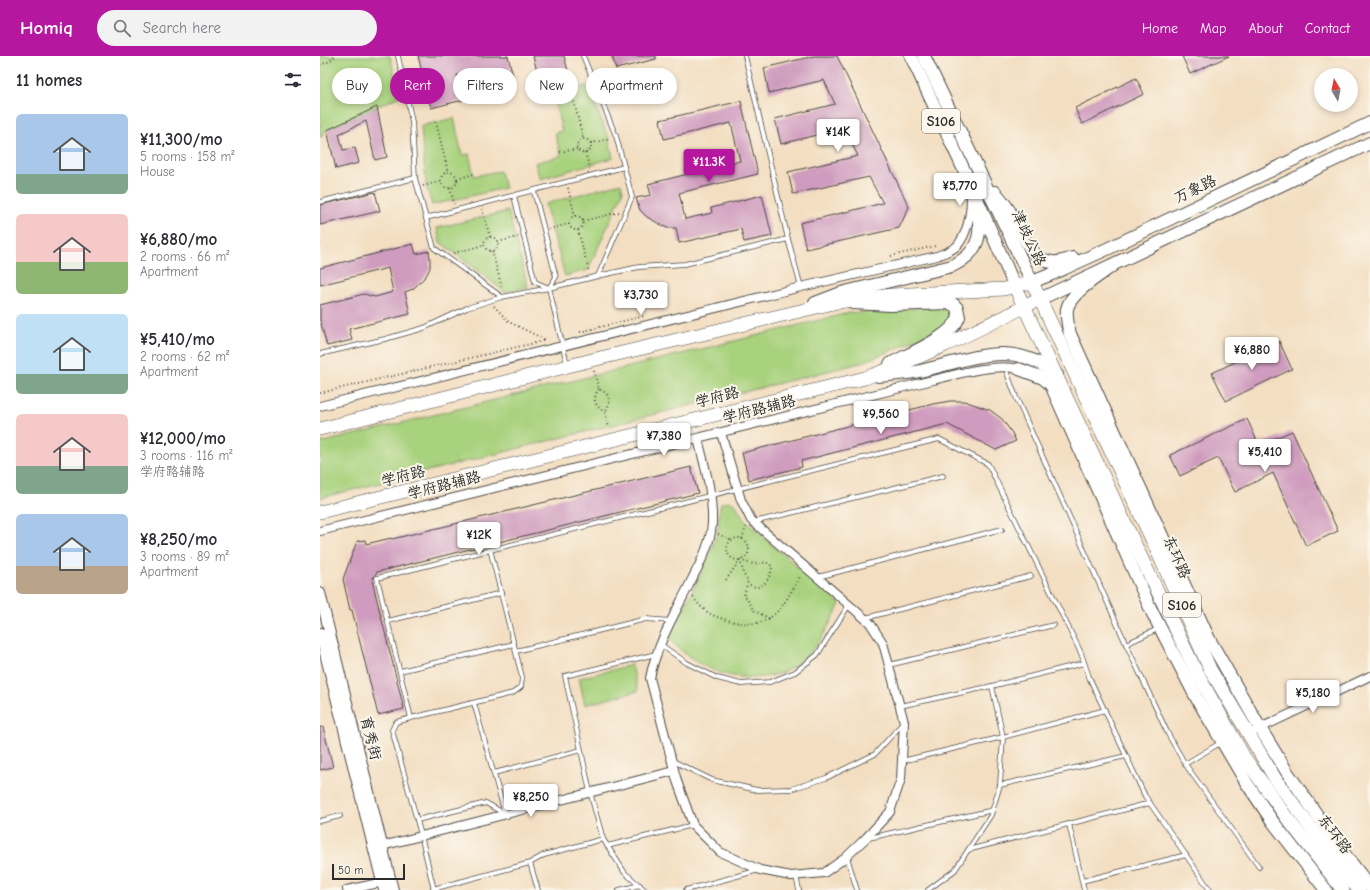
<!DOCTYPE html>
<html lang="en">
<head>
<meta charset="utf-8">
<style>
  :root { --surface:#fff; --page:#f2f2f3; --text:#2b2b33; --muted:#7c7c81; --accent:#b5179e }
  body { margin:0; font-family:"Comic Neue","LXGW WenKai TC",sans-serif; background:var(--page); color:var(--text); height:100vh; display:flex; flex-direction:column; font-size:15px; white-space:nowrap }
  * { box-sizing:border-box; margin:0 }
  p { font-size:13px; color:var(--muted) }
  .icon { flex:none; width:22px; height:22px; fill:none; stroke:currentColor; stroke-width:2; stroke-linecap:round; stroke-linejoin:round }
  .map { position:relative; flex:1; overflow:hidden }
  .side { display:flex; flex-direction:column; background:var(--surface); width:320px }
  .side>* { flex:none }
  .guide { position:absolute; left:12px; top:12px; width:380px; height:36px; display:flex; gap:8px }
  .needle { width:26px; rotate:350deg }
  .tools { position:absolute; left:994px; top:12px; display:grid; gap:8px }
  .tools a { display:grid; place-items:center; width:44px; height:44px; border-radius:50%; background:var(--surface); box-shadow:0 2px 6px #0003; font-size:20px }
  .scale { position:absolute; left:12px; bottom:10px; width:73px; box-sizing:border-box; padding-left:4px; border:2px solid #2b2b2b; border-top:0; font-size:11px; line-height:14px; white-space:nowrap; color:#2b2b2b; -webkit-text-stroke:3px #fbf7ec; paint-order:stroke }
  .price { position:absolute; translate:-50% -34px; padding:0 9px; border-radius:4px; background:#fff; color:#222; font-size:13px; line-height:26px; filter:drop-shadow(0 1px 2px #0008) }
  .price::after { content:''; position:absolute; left:50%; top:24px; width:12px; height:9px; margin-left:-6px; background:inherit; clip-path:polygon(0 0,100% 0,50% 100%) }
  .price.current { background:var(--accent); color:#fff }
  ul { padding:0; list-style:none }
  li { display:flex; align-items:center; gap:12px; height:100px; padding:0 16px }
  li span { display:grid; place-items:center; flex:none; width:112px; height:80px; border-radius:6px; color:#555 }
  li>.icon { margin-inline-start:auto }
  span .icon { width:48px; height:48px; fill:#fffc; stroke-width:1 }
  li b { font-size:17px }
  h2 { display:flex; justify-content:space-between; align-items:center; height:48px; padding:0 16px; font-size:17px }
  .pill { padding:0 14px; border-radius:18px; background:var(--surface); box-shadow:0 2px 6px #0003; font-size:14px; line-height:36px }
  .pill.current { background:var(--accent); color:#fff }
  header { display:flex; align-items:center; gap:24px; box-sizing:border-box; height:56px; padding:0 20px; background:var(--accent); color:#fff }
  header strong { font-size:19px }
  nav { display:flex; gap:22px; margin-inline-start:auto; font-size:14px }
  .search { width:280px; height:36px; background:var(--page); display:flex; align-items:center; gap:10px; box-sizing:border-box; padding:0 14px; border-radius:22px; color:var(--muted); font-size:15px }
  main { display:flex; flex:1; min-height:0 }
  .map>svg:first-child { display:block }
  .green { fill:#a9d27e; stroke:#6a7e54 }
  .building { fill:#cf9bbe }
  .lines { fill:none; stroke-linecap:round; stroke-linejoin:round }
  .service-casing { stroke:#494642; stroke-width:5.5 }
  .minor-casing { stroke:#494642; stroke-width:10 }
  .tertiary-casing { stroke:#494642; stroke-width:12 }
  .primary-casing { stroke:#494642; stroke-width:14 }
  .trunk-casing { stroke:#494642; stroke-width:14 }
  .path { stroke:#494642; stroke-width:2; stroke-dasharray:1 3; stroke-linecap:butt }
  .service { stroke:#fff; stroke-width:4 }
  .minor { stroke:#fff; stroke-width:8 }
  .tertiary { stroke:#fff; stroke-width:10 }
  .primary { stroke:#fff; stroke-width:12 }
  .trunk { stroke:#fff; stroke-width:13 }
  .labels { text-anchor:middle; stroke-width:4; stroke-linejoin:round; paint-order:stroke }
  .shield { fill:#fbf7ec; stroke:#696865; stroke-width:1 }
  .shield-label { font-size:14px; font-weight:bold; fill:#2b2b2b }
  .street-label { font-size:15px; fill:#2b2b2b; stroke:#fbf7ec }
</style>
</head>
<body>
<header>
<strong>Homiq</strong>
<div class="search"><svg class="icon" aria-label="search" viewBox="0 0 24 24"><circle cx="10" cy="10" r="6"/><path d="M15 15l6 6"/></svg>Search here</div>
<nav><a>Home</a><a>Map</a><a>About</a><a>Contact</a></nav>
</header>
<main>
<section class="side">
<h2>11 homes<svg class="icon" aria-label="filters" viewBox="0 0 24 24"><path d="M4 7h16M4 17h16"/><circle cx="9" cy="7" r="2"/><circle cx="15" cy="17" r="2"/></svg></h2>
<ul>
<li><span style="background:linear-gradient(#a9c7e8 75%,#7fa58c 0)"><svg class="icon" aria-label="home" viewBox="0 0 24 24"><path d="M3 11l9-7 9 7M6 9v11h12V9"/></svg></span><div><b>¥11,300/mo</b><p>5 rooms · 158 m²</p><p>House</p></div></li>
<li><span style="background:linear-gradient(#f6c9c9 60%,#8fb573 0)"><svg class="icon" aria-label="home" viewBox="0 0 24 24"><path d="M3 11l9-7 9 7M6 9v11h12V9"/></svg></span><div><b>¥6,880/mo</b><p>2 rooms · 66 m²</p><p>Apartment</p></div></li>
<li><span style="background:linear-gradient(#bfe0f5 75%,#7fa58c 0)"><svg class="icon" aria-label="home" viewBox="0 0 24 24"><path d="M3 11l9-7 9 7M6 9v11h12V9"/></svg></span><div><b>¥5,410/mo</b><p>2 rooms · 62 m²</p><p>Apartment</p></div></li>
<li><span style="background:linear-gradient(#f6c9c9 65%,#7fa58c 0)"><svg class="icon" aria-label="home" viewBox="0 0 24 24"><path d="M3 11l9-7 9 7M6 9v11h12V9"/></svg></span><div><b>¥12,000/mo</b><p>3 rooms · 116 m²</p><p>学府路辅路</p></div></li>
<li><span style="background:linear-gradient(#a9c7e8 65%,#b9a48a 0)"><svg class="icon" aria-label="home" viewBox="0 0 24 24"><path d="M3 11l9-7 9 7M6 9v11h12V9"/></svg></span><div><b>¥8,250/mo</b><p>3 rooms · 89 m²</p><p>Apartment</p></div></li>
</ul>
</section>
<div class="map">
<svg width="1050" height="834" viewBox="0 0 1050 834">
  <rect width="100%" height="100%" fill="#fbf7ec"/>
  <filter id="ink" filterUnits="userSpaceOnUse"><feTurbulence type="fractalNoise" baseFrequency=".025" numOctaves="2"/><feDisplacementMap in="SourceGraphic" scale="8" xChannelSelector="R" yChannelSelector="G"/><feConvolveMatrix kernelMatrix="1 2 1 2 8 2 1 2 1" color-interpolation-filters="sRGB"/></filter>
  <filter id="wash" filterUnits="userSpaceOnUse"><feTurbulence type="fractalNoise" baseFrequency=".012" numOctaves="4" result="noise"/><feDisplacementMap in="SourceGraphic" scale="16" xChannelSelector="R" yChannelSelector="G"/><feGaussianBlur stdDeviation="0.9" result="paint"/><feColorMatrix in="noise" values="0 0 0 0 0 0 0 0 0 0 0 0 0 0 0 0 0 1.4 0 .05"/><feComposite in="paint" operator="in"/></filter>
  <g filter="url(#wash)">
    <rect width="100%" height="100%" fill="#f3dec1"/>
    <g class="green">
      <polygon points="0,0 70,0 80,40 7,74 0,82"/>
      <polygon points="267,30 289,83 293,102 220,123 215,107 241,100 235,77 242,75 233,39"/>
      <polygon points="134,62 142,99 149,98 154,120 180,115 185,132 112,149 106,129 101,70"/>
      <polygon points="301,127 303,136 268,214 245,220 225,148"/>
      <polygon points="188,155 208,231 185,236 120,186 117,172"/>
      <path d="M624 250C629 253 632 255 633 261L630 269 558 300 540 307 0 442V387L528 257Z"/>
      <path d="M409 445 416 449 425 465 520 548C510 567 501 587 485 602 456 630 406 626 374 604 365 598 356 590 348 582 366 548 384 515 397 478 400 468 398 457 401 447Z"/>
      <polygon points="312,609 318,635 265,649 259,622"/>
    </g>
    <g id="blocks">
      <g class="building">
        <polygon points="98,0 188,0 193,20 160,28 156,14 137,19 143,44 111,52"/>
        <polygon points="213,0 244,0 248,15 219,23"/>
        <polygon points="292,0 336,0 336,3 296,13"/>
        <polygon points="494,0 517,0 589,151 579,172 486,193 480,167 563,147 549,121 473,138 468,116 538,100 524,72 461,88 455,63 515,48 504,24 449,37 444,12"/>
        <polygon points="862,0 909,0 870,18"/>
        <polygon points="816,22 824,38 762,68 755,52"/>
        <polygon points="421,45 438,118 359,137 365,163 392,157 391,152 442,139 452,180 424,186 421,173 359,187 356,172 347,172 327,161 320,154 316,142 331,139 328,128 420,105 411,67 344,83 340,64"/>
        <polygon points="57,51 67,101 55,104 46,65 19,78 23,94 35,92 39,107 16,113 7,74"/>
        <polygon points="55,136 60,155 0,169 0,149"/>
        <polygon points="93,188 96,198 109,195 110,203 110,212 106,220 93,233 85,236 90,258 29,273 32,284 7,290 0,264 0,249 44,238 55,241 73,236 68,212 0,229 0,212"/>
        <polygon points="959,285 972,313 906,345 892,317"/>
        <polygon points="630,345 644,345 670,354 682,363 692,377 696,385 676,394 627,368 481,405 482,411 429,424 422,397 613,348"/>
        <polygon points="927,363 939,389 972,375 1018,475 986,490 953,417 915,436 898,402 860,420 850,399"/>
        <polygon points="371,411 378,437 57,516 52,524 84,653 58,659 32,554 30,554 23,523 37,485 45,484 46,488 71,482 72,483"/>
        <polygon points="0,671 3,671 13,711 0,714"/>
      </g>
    </g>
  </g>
  <g filter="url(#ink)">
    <use href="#blocks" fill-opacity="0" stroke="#494642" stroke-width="1"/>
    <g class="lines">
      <g class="service-casing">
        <g id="service">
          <polyline points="78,0 92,66 95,122 114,192 182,241 229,232 278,220 312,141 296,80 263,0"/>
          <polyline points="425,0 468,183 481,231"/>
          <polyline points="214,135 236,221 229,232 247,308"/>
          <polyline points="194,140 215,226 229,232"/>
          <polyline points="0,146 95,122"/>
          <polyline points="106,162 304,111"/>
          <polyline points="278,220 319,211 365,208 468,183"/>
          <polyline points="0,298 65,283 104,272 147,252 182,241"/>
          <polyline points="687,317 696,341 806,588 848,678 865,708 939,811"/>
          <polyline points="434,466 623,420"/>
          <polyline points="498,521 682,473"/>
          <polyline points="545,562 711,520"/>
          <polyline points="68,565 181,537"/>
          <polyline points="806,588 840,572"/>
          <polyline points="341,589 367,607 397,622 421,628 450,626 475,616 497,599 529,549"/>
          <polyline points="196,595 326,563 351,565"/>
          <polyline points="569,609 734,569"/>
          <polyline points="80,615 194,588"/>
          <polyline points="154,647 185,758"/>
          <polyline points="580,650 672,630 764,607"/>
          <polyline points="91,662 193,637 201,631 202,621 170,493"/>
          <polyline points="353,705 392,724 437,734 471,733 506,722 555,698 582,668"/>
          <polyline points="582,705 683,681 785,654"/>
          <polyline points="865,708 900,687"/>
          <polyline points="174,717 261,694"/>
          <polyline points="680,729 806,700"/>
          <polyline points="97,764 166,747 185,758"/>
          <polyline points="0,765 20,760"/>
          <polyline points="749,768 764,834"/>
          <polyline points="549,782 673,754"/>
          <polyline points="287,790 373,769"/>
          <polyline points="648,794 830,747"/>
          <polyline points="527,801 537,834"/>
          <polyline points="476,820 479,834"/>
          <polyline points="762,825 866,799"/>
          <polyline points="113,833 210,807"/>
          <polyline points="114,834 101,779 72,674 76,666 91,662 57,522 619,383 668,408 761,597 769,621 825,740 890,834"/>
          <polyline points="218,834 210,807 224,799 283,783"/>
          <polyline points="299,834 320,829"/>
          <polyline points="325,834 305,817 283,783 270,736 245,620 336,598"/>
          <polyline points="366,834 439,814"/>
          <polyline points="608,834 635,814 671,759 680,729 683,681 672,630"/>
        </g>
      </g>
      <g class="minor-casing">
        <g id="minor">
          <path d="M0 350 481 231 617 200C624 197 631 195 637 190 648 177 651 155 651 139"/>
          <path d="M378 383C385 411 393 437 392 467 391 486 382 504 373 521 358 553 337 586 330 622L357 725 373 769 400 796 440 814 471 820 504 817 525 802 546 782 570 756 581 723 584 666 563 587 550 567 431 464 421 444 401 377"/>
          <path d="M0 475 613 324C638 318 674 307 699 313"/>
          <polyline points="936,674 1050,620"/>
          <polyline points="62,790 354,715"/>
          <polyline points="27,834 68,825"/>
        </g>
      </g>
      <g class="tertiary-casing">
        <g id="tertiary">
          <polyline points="0,537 73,834"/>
          <polyline points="0,577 64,834"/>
        </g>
      </g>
      <g class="primary-casing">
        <g id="primary">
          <polyline points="591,0 651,129 695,231"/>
          <polyline points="604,0 712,226 732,218 787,193 1050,67"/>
          <path d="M675 136C682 144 688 152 693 161 702 176 711 205 732 206 739 207 747 204 753 202"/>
          <path d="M792 210C779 220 750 237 747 253 746 262 748 270 750 278L889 583 940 672 967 716 1022 795 1050 831"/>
          <polyline points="720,243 1050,87"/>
          <path d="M495 247 521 237 632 210C670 192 660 163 651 129"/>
          <path d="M533 247 571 249 628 247 633 248 637 252 639 261C632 281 588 298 570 308"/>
          <polyline points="699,313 723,322 731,329 832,556 876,641 926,726 953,766 1006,834"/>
          <path d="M558 320C572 319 586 318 600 315 651 304 691 281 737 319"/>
        </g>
      </g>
      <g class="trunk-casing">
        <g id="trunk">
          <polyline points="695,231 819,497 878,619 924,701 967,762 1023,834"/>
          <polyline points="0,373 272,304 518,246 572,239 684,233 712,226 835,490 890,613 956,724 1012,801 1039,834"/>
          <path d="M0 456 545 322C605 301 663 271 720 243"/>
        </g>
      </g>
      <g class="path">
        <polyline points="0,9 10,5 15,0"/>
        <polyline points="251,34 263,82"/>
        <polyline points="116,66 128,116"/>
        <circle cx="264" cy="90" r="7"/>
        <polyline points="271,87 290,83"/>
        <polyline points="240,96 257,93"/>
        <polyline points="265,97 270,113"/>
        <circle cx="129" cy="124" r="8"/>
        <polyline points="137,123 153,118"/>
        <polyline points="103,130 121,125"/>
        <polyline points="130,132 134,148"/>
        <polyline points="248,132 255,160"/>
        <polyline points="162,153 170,181"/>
        <circle cx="256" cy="167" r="7"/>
        <polyline points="263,165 299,156"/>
        <polyline points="229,173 249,168"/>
        <polyline points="258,174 269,216"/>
        <circle cx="171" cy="188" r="7"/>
        <polyline points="178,186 198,181"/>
        <polyline points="172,195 182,232"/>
        <polyline points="134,197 164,189"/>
        <polyline points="571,200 615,190"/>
        <polyline points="174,250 189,266 226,284"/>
        <polyline points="260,276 324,260"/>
        <path d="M274 315 279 333C291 339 292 345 285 356L289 372"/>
        <path d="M279 333C272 342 274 350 285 356"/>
        <polyline points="0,337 223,285"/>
        <polyline points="398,478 412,484"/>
        <circle cx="418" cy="493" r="11"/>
        <polyline points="422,483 426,471"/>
        <polyline points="420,504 424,519 428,525 424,539 431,549 433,554 450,563"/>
        <path d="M420 504C430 508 436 509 446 506L452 510C452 518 446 530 437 531 434 531 430 529 427 528"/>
        <polyline points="406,524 420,504"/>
        <path d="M373 541C383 555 391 560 407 564 452 577 461 553 481 519"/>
      </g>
      <use href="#service" class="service"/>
      <use href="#minor" class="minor"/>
      <use href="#tertiary" class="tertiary"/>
      <use href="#primary" class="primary"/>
      <use href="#trunk" class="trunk"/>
    </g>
  </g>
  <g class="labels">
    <g class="shield">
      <rect x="602" y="53" width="38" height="24" rx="3"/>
      <rect x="843" y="537" width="38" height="24" rx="3"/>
    </g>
    <g class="shield-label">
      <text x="621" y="70">S106</text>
      <text x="862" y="554">S106</text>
    </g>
    <g class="street-label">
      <text transform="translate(875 133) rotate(-26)" y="5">万象路</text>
      <text transform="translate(709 182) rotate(65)" y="5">津歧公路</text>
      <text transform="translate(397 341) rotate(-14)" y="5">学府路</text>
      <text transform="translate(439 353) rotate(-14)" y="5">学府路辅路</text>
      <text transform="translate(83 420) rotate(-14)" y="5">学府路</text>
      <text transform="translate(124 429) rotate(-14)" y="5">学府路辅路</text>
      <text transform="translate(857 501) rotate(66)" y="5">东环路</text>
      <text transform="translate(51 682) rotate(76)" y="5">育秀街</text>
      <text transform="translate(1015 778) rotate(53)" y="5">东环路</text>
    </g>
  </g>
</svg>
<div class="tools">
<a><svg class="needle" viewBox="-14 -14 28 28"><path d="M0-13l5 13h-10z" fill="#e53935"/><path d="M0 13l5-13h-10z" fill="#7c7c81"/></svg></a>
</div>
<div class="scale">50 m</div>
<b class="price" style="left:518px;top:97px">¥14K</b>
<b class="price current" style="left:389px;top:127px">¥11.3K</b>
<b class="price" style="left:640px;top:151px">¥5,770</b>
<b class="price" style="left:321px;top:260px">¥3,730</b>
<b class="price" style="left:932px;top:315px">¥6,880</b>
<b class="price" style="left:561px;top:379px">¥9,560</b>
<b class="price" style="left:344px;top:401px">¥7,380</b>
<b class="price" style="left:945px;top:417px">¥5,410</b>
<b class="price" style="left:159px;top:500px">¥12K</b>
<b class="price" style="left:993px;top:658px">¥5,180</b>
<b class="price" style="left:211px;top:762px">¥8,250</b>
<div class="guide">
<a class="pill">Buy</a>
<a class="pill current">Rent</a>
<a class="pill">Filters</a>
<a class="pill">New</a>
<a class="pill">Apartment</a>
</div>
</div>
</main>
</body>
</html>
